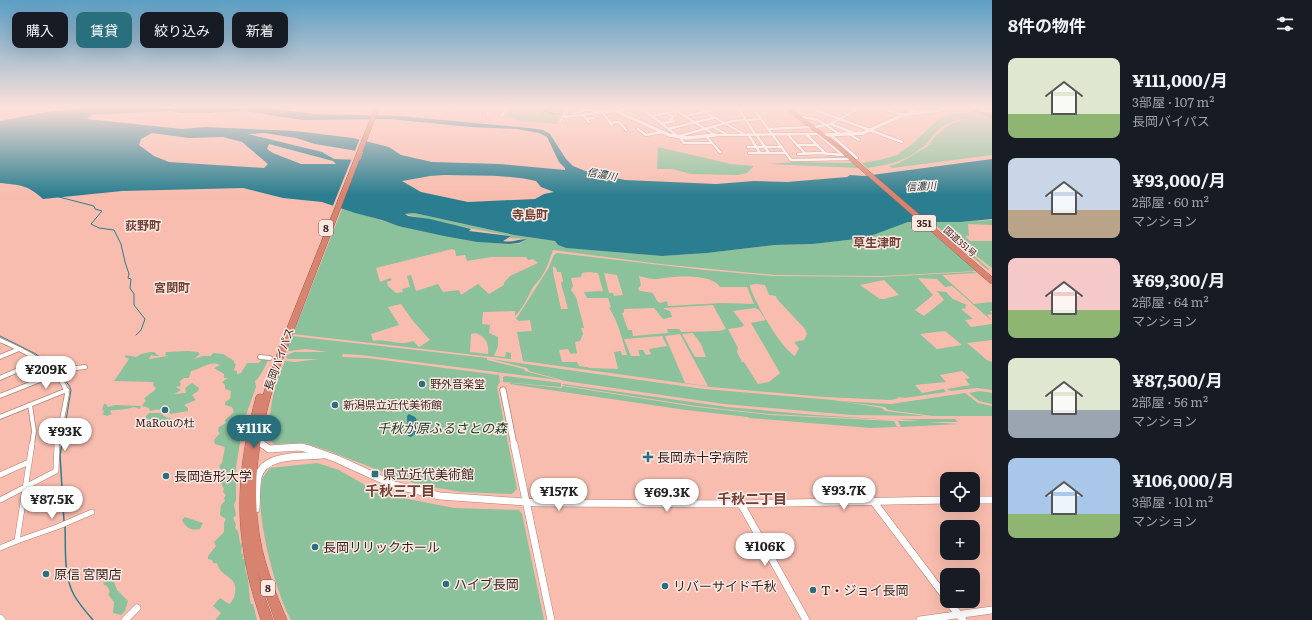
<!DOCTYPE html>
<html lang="ja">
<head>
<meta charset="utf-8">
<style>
  :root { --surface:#171b24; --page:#242831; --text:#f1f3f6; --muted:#9ea1a6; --accent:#296f7d }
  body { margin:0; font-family:Literata,"Noto Sans JP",serif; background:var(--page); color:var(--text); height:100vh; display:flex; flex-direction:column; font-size:15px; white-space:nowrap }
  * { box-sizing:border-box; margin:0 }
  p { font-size:13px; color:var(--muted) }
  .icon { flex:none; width:22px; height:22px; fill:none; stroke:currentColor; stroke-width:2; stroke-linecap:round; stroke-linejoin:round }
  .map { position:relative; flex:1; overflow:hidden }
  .drawer { display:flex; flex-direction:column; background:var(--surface); width:320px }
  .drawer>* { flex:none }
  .hud { position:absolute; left:12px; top:12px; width:380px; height:36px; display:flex; gap:8px }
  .buttons { position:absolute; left:940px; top:472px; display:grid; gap:8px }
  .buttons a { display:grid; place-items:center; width:40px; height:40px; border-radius:8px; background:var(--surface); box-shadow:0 4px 16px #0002; font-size:20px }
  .price { position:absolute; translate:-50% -34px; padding:0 9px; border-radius:14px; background:#fff; color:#222; font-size:13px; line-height:26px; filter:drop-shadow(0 1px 2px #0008) }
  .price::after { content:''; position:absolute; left:50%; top:24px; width:12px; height:9px; margin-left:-6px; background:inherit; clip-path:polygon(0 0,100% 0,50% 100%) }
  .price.selected { background:var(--accent); color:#fff }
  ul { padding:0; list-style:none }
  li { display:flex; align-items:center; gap:12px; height:100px; padding:0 16px }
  li span { display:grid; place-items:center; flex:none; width:112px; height:80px; border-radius:8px; color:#555 }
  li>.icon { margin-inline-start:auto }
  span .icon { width:48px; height:48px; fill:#fffc; stroke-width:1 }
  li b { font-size:17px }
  h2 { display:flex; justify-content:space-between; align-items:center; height:48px; padding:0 16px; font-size:17px }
  .pill { padding:0 14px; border-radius:8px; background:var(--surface); box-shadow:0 4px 16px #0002; font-size:14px; line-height:36px }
  .pill.selected { background:var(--accent); color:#fff }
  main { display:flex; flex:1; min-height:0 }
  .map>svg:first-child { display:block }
  .green { fill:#8bc19b; fill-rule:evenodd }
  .water { fill:#2b7e8f; fill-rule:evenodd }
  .pier { fill:#f8bdaf }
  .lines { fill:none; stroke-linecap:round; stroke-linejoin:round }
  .stream-far1 { stroke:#2b7e8f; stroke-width:1 }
  .stream { stroke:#2b7e8f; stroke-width:1.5 }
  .street-far2-casing { stroke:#b57f72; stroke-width:3.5 }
  .street-far1-casing { stroke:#b57f72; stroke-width:5.5 }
  .street-casing { stroke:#b57f72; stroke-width:6 }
  .secondary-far2-casing { stroke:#b57f72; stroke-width:4.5 }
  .secondary-far1-casing { stroke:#b57f72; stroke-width:7 }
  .secondary-casing { stroke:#b57f72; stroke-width:8 }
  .highway-casing { stroke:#9f6051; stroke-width:1 }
  .street-far2 { stroke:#fff; stroke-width:2.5 }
  .street-far1 { stroke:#fff; stroke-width:4 }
  .street { stroke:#fff; stroke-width:5 }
  .secondary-far2 { stroke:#fff; stroke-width:3.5 }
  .secondary-far1 { stroke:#fff; stroke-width:5.5 }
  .secondary { stroke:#fff; stroke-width:7 }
  .highway { fill:#d8836f; fill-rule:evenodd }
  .poi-dot { fill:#296f7d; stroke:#fce9e4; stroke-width:1.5 }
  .labels { text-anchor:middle; stroke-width:3; stroke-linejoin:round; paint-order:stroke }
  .far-street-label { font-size:9px; fill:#351f1a; stroke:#fce9e4 }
  .far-water-label { font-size:10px; font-style:italic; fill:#163b43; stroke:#fce9e4 }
  .shield { fill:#fce9e4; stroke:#715c57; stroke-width:1 }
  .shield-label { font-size:10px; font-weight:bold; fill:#351f1a }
  .street-label { font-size:11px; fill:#351f1a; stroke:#fce9e4 }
  .poi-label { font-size:11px; fill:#351f1a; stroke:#fce9e4; text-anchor:start }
  .neighbourhood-label { font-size:12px; font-weight:bold; fill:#714136; stroke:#fce9e4 }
  .near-park-label { font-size:13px; font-style:italic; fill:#0f3b21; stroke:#fce9e4 }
  .near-poi-label { font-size:13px; fill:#351f1a; stroke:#fce9e4; text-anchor:start }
  .near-neighbourhood-label { font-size:14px; font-weight:bold; fill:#714136; stroke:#fce9e4 }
</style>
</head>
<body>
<main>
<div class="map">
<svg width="992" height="620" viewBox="0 0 992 620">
  <rect width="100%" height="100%" fill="#f8bdaf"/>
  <g class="green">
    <polygon points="510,108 565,108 555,124 518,121 513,119 513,118 505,117"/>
    <path d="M992 111V115L989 116 992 117V155L892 168 889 166 897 164 927 147 935 136 950 124 967 118C954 120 943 125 934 134 930 138 929 143 924 146 904 162 892 164 867 168L862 163 880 160 900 154 899 153 911 145 940 118 951 114 979 112 983 114Z"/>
    <polygon points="658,147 731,164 754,166 747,173 738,175 691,174 672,169 657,169"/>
    <polygon points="794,162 853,163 860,168 768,164"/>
    <path d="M342 209 381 220 398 226 477 242 509 244H519L527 239 510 238 511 236 442 223 405 214 414 213 514 235 555 241 558 245 566 248 662 256 707 253 775 245 813 244 864 238 907 222 918 221 977 271 882 276 775 275 660 264 553 250C550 259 547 268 542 276 539 281 534 285 532 289 527 299 523 308 515 316V311L483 312 482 324 490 325 489 333 498 337V346L494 356 505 357 506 352 511 353V359L293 334ZM452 249 455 250 456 256 465 255 467 261 491 257H526L528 260 533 259 538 263 510 276 504 283V285L489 294 478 284 461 295 459 290 443 292 438 284 416 291 411 275 407 276 410 287 402 289 403 292 396 293 388 286 387 282 392 280 390 278 380 282 376 268ZM401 304 413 321 430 340 419 347 413 341C396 347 388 338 373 341L371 334 399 325 388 307ZM476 333C486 338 489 342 488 354L470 352 471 334Z"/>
    <polygon points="992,220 992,225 968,224 969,236 965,236 970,241 992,241 992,268 957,241 989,269 988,270 932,222 962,222"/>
    <path d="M557 253 704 270 772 276 881 277 972 272 979 273 992 285 978 273 942 275 974 304 991 302 992 303V311H990L992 314 987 315 992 321 952 286 945 287 937 279 918 278 933 295 915 310 924 316 944 300 937 291 946 292 953 299 967 305 965 306 966 308 961 309 973 319 965 320 971 327 992 324V340L967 343 987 360 992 362V390L977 388 950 391 947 389 970 385 965 379 970 378 962 371 940 375 946 382 915 385 922 393 944 389 946 392 904 398 899 397 896 399 890 400 825 397 711 387 523 361 517 332 532 331 530 320 519 321 516 319 548 269 554 255ZM553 266 556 268 557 272H561L563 281 561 283 568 309H561L553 272ZM588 272 598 273 603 291 584 292 587 298H608L611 307 609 308C618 321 622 339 627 355H622L621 351 614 352 618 369 589 368 588 367 579 366 577 362H562L559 350 568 349 571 354 577 353 575 342 580 341 583 334 581 328H584L576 297 571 290 573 286 571 278 581 277 582 273ZM604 273 617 275 623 295 614 296 613 293H609ZM639 276C644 277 653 280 658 279 671 276 712 273 720 287H747L754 304 722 303 668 306 667 301 660 303 657 301 653 293 640 291 638 289 641 285ZM884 280 899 295 884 299H880L860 285ZM756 284 765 285 769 295 776 296 777 299 805 329 807 334 804 340 794 342 799 348 795 356C780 347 756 304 750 287V285ZM713 305 726 329 719 331 681 332 679 329H667L668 333 633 336 632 330H628L622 313 624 312V309L654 308 663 319 672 317 670 311 664 309V308ZM755 308 759 310 766 320 751 323 780 373 769 382 758 384 744 362H742L737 352 738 348 728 329 742 327 744 325 733 311ZM945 331 962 345 937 349 920 334ZM693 333 701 344 706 357H695L682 334ZM680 334 708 386H707L685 383 665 336ZM662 336 667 346 649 349 651 354 646 355 643 350H638L640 356H631L624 339Z"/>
    <polygon points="292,336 487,358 487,360 524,369 525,371 559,380 361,355 343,354 342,357 367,358 499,375 500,382 497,387 517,489 512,494 462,492 420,485 404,480 329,451 304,443 274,444 267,437 272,401 279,371 281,371 285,361 295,362 319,359 289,359 285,357 285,356 294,352 328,352 306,349 290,351 286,350"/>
    <path d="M188 351 198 352 200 354 194 359 203 356H211L213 353 223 354 234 361V363L236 364 234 370 237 371V374L241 373 247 363H259L262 359 268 360C266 365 259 379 255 381L256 387 246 415 244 418 236 467V500L234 505 236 515 233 518 236 524 235 528 238 531 240 543 242 545 241 553 244 555 242 559H245L246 565 245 569C250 580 248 593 251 604H253L257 620H215L221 613 213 606 220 598 229 604C235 599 237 590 234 583 231 576 219 574 217 563H213L212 560 208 559V556L216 546 214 542 224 532V523L226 519 220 515 221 505 225 501 224 498 226 495 223 492 224 489 218 477 221 470 219 466 222 463 225 447 215 444 214 440 220 433 218 431 219 427 226 423 225 420 234 412 232 407 225 405V402L230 399 231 391 225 389V385L222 382 228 378H224V374L214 368 220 365C210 360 201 369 191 371L189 378H184L179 382 181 383 180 386 176 387 181 390 174 394 186 393 185 388 192 383 199 388 198 391 192 395 196 400 184 405 188 408V411L171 414C166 409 156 409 150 411L149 408 142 406 146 400 144 399C148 394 153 393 156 388L153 385 154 382 114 381 129 359 125 357 126 355 136 357 141 354 151 352H154L159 356H154L151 355 149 359 168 356 165 355 166 352Z"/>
    <polygon points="491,359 704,389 833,400 882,408 885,411 926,416 852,415 724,404 565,381 529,371 527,368"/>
    <polygon points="506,376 561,383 561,387 503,382 503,377"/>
    <polygon points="511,383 562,388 563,386 696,407 770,415 894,421 897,427 870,428 749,418 748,417 686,410 509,384"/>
    <polygon points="563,384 727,407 815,415 894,420 769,414 696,406 562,385"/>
    <polygon points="980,391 992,393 992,404 979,401 969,393"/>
    <polygon points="965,393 978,403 992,406 992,416 933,416 888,410 885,407 839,401 891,404"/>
    <path d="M104 404H106L108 407 115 405 141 406 140 409 134 407C132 408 114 411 112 410L110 411 112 414 107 416 102 414 104 412 102 409Z"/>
    <polygon points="149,413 160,413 167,418 171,418 171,419 165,422 153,423 146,419 146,416"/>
    <polygon points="897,419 955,419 958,422 928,422 959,424 901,427 898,421 921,421"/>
    <path d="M317 463 339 470 365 485 403 498 454 508 519 510 522 514 544 620H291C275 591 254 512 262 480 263 476 268 471 270 468Z"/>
    <path d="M185 517 203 523 200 529C191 531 186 528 182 520Z"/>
    <polygon points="112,577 117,590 128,601 125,611 121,615 113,613 114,602 108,594 110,592 107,586 104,585 103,583"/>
  </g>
  <g class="water">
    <path d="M84 108H270L314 114 400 116 529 128 543 130 550 134 566 159 573 166 588 172 625 180 716 184 754 181 787 182 847 177 850 175 864 176 992 159V219L961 222H908L865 238 813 244 775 245 707 253 662 256 566 248 558 245 555 241 514 235 414 213 405 214 408 216 430 219 471 229 469 231 511 236 503 241C512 243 518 239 527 239L519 243 509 244 477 242 444 236 398 226 382 220 355 213 322 202 283 198 243 188 122 191 43 199C28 185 20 185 0 183V121L47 112ZM171 111 180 113H204L244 111 303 120 389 119 471 127 517 129 539 133 547 137 559 162 565 168V170L500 164 432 162 401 155 389 147 353 138 295 131 205 127 182 129 87 119 91 115ZM152 133 189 138 223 137 242 142 268 164 264 168 169 162 154 156 139 145 141 139ZM264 133 296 138 315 144 363 152 360 160 334 159 322 152 248 134ZM269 144 333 161 336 164H301L273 153 267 149ZM444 175C475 176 506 174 536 181L541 187 554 192 544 194 535 199 468 202 421 192 402 181 430 176Z"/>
    <polygon points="409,414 415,417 420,424 418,432 411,437 408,436 407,416"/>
  </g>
  <polygon class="pier" points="360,138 367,140 340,210 332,208 352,158 358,158 360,154 354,153"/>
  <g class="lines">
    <g class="stream-far1">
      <polyline points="541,115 544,111 555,114"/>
      <polyline points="59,197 94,206 95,209 102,211 91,224 99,228 114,230 121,244 125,262 129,274 128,278 131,279 130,288 134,294 134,305 145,319 141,330 136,335"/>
      <polyline points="0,336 36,354 57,371"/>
      <polyline points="60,375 69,385 71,390 62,445"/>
    </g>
    <g class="stream">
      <polyline points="62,444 60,455 64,521"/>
      <path d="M65 526C66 548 63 575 74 595 79 604 86 612 93 620"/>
    </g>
    <g class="street-far2-casing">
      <g id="street-far2">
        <polyline points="451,108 452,110 474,109"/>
        <polyline points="488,108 488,115"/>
        <polyline points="574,108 602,112 612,125"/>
        <polyline points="641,108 679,137"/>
        <polyline points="672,108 715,135 823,134"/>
        <polyline points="698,108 744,134"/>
        <polyline points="738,108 755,134"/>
        <polyline points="753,108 791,160 848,159"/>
        <polyline points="810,108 902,142"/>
        <polyline points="879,108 903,115"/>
        <polyline points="904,108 918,113"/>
        <polyline points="675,110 684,108"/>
        <polyline points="617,111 639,108"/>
        <polyline points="981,111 992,111"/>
        <polyline points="573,113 583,111"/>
        <polyline points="583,115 589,122"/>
        <polyline points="501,116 508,108"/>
        <polyline points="652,116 677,111"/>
        <polyline points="685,116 724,108"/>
        <polyline points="563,117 615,111"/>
        <polyline points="803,117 818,120 841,135"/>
        <polyline points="586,119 594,118"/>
        <polyline points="560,122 568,108"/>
        <polyline points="610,123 619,122 626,130"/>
        <polyline points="661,124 674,121 670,119 673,117 667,113"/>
        <polyline points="831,124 856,134"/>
        <polyline points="713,127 726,134"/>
        <polyline points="815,127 831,124 859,108"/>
        <polyline points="638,129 646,135 662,132"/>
        <polyline points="668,129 713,118"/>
        <polyline points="768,129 813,127"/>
        <polyline points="748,134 760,153"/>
        <polyline points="756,134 769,153 785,153"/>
        <polyline points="787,134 805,153"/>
        <polyline points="849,134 859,140"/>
        <polyline points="807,135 825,153"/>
        <polyline points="819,135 843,155"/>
        <polyline points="833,135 832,136 857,158"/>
        <polyline points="679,136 733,121 761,119"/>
        <polyline points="706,136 720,152"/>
        <polyline points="682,137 681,139 684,143 712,143"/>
        <polyline points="797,145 817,145"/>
        <polyline points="748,147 765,147"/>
        <polyline points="765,147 781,147"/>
        <polyline points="749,153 769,153"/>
        <polyline points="798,154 820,153 843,155"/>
      </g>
    </g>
    <g class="street-far1-casing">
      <g id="street-far1">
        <path d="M0 340C24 351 60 366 67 394L57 445"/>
        <polyline points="0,357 19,349"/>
        <polyline points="260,357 270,358"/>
        <polyline points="0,378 39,361"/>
        <polyline points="0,396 68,369 85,367"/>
        <polyline points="30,405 34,431 32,445"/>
        <polyline points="0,417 67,390"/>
      </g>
    </g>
    <g class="street-casing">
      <g id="street">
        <polyline points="0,475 29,462"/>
        <polyline points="0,500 56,471 57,444"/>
        <polyline points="17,541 57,527 92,512"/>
        <polyline points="0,548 17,541 32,444"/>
      </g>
    </g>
    <g class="secondary-far2-casing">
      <g id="secondary-far2">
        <polyline points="609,108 669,135 687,138 715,135"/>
        <polyline points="826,135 863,133 903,115 955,108"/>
      </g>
    </g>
    <g class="secondary-far1-casing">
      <g id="secondary-far1">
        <polyline points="503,390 514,445"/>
        <polyline points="263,428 261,443 263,445"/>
      </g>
    </g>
    <g class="secondary-casing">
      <g id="secondary">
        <polyline points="262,444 269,449 300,447 309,449 337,459 394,485 440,496 538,503 741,504 947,500"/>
        <polyline points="514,444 551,620"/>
        <polyline points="973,500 992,500"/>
        <polyline points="873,501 947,599"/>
        <polyline points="741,504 806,620"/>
        <path d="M256 509C257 499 256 487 258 477 264 453 302 457 322 455"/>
        <polyline points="948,601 963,620"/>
        <polyline points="0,618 2,620"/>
        <polyline points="125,620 137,608"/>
        <polyline points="920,620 992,610"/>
      </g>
    </g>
    <g class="highway-casing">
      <g id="highway">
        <path d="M375 108H379L277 374C260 431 250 480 260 539 265 567 276 594 287 620H275L258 573 263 592 273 620H261C255 601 249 583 246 564 234 506 241 454 256 397L257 395 260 394 263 395 281 343Z"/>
        <polygon points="785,108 790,108 841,147 992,277 992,283 990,283 837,149"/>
        <polygon points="966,108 972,108 992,115 992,117"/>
      </g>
    </g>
    <use href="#street-far2" class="street-far2"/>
    <use href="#street-far1" class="street-far1"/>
    <use href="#street" class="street"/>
    <use href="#secondary-far2" class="secondary-far2"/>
    <use href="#secondary-far1" class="secondary-far1"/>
    <use href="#secondary" class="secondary"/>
    <use href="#highway" class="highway"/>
  </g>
  <linearGradient id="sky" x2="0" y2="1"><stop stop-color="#5c9ec4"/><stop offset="0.55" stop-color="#fce1db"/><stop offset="1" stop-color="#fce1db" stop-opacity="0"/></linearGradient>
  <rect width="992" height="195" fill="url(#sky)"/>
  <g class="poi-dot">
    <circle cx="422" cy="384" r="4"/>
    <circle cx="335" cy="405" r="4"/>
    <circle cx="165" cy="410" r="4"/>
    <path d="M646 451h4v4h4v4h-4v4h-4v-4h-4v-4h4z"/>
    <rect x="371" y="470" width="8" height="8" rx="2"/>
    <circle cx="166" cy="476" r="4"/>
    <circle cx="315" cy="547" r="4"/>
    <circle cx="46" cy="574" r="4"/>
    <circle cx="446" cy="584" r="4"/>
    <circle cx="665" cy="586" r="4"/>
    <circle cx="813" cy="590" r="4"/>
  </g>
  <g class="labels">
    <g class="far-street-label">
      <text transform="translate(960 242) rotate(41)" y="3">国道351号</text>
    </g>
    <g class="far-water-label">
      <text transform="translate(602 174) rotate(10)" y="4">信濃川</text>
      <text transform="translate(921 186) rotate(-4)" y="4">信濃川</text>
    </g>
    <g class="shield">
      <rect x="912" y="215" width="24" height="16" rx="3"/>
      <rect x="319" y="220" width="14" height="16" rx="3"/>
      <rect x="261" y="580" width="14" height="16" rx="3"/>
    </g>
    <g class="shield-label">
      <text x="924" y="227">351</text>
      <text x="326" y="232">8</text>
      <text x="268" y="592">8</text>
    </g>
    <g class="street-label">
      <text transform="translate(279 359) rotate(-70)" y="4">長岡バイパス</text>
    </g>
    <g class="poi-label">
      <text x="430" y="388">野外音楽堂</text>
      <text x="343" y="409">新潟県立近代美術館</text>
      <text x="165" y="427" text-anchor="middle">MaRouの杜</text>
    </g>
    <g class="neighbourhood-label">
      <text x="530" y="219">寺島町</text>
      <text x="143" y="230">荻野町</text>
      <text x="877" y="247">草生津町</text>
      <text x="172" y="292">宮関町</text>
    </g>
    <g class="near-park-label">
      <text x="442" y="433">千秋が原ふるさとの森</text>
    </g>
    <g class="near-poi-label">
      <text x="657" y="462">長岡赤十字病院</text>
      <text x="383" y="479">県立近代美術館</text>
      <text x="174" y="481">長岡造形大学</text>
      <text x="323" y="552">長岡リリックホール</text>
      <text x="54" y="579">原信 宮関店</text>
      <text x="454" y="589">ハイブ長岡</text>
      <text x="673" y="591">リバーサイド千秋</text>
      <text x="821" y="595">T・ジョイ長岡</text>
    </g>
    <g class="near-neighbourhood-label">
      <text x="400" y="496">千秋三丁目</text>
      <text x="752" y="504">千秋二丁目</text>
    </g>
  </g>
</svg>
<div class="buttons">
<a><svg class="icon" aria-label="locate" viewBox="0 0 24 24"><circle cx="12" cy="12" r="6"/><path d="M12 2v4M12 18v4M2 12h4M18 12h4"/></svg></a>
<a>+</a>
<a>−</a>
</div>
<b class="price" style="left:46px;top:390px">¥209K</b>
<b class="price selected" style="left:254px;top:449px">¥111K</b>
<b class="price" style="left:65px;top:452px">¥93K</b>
<b class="price" style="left:844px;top:511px">¥93.7K</b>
<b class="price" style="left:559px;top:512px">¥157K</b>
<b class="price" style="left:667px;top:513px">¥69.3K</b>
<b class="price" style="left:52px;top:520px">¥87.5K</b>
<b class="price" style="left:765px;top:567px">¥106K</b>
<div class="hud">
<a class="pill">購入</a>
<a class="pill selected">賃貸</a>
<a class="pill">絞り込み</a>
<a class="pill">新着</a>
</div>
</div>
<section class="drawer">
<h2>8件の物件<svg class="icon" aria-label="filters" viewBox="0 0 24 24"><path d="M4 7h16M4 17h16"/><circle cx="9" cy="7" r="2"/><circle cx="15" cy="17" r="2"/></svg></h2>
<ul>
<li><span style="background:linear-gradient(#dfe7d0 70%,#8fb573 0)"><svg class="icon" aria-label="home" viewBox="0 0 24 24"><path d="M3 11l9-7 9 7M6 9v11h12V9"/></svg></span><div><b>¥111,000/月</b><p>3部屋 · 107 m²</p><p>長岡バイパス</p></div></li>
<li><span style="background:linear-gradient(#c9d6e8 65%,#b9a48a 0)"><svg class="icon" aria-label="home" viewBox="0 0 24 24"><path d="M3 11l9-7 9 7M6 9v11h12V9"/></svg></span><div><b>¥93,000/月</b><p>2部屋 · 60 m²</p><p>マンション</p></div></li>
<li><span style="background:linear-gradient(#f6c9c9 65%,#8fb573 0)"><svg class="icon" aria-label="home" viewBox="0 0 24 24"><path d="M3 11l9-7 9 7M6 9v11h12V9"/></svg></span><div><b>¥69,300/月</b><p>2部屋 · 64 m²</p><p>マンション</p></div></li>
<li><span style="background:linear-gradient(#dfe7d0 65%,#9aa5b1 0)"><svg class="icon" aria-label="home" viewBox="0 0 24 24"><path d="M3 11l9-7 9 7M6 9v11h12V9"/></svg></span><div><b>¥87,500/月</b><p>2部屋 · 56 m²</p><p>マンション</p></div></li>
<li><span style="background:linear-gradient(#a9c7e8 70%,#8fb573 0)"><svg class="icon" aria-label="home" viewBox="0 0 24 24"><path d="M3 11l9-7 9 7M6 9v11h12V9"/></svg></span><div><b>¥106,000/月</b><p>3部屋 · 101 m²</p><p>マンション</p></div></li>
</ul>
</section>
</main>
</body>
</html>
